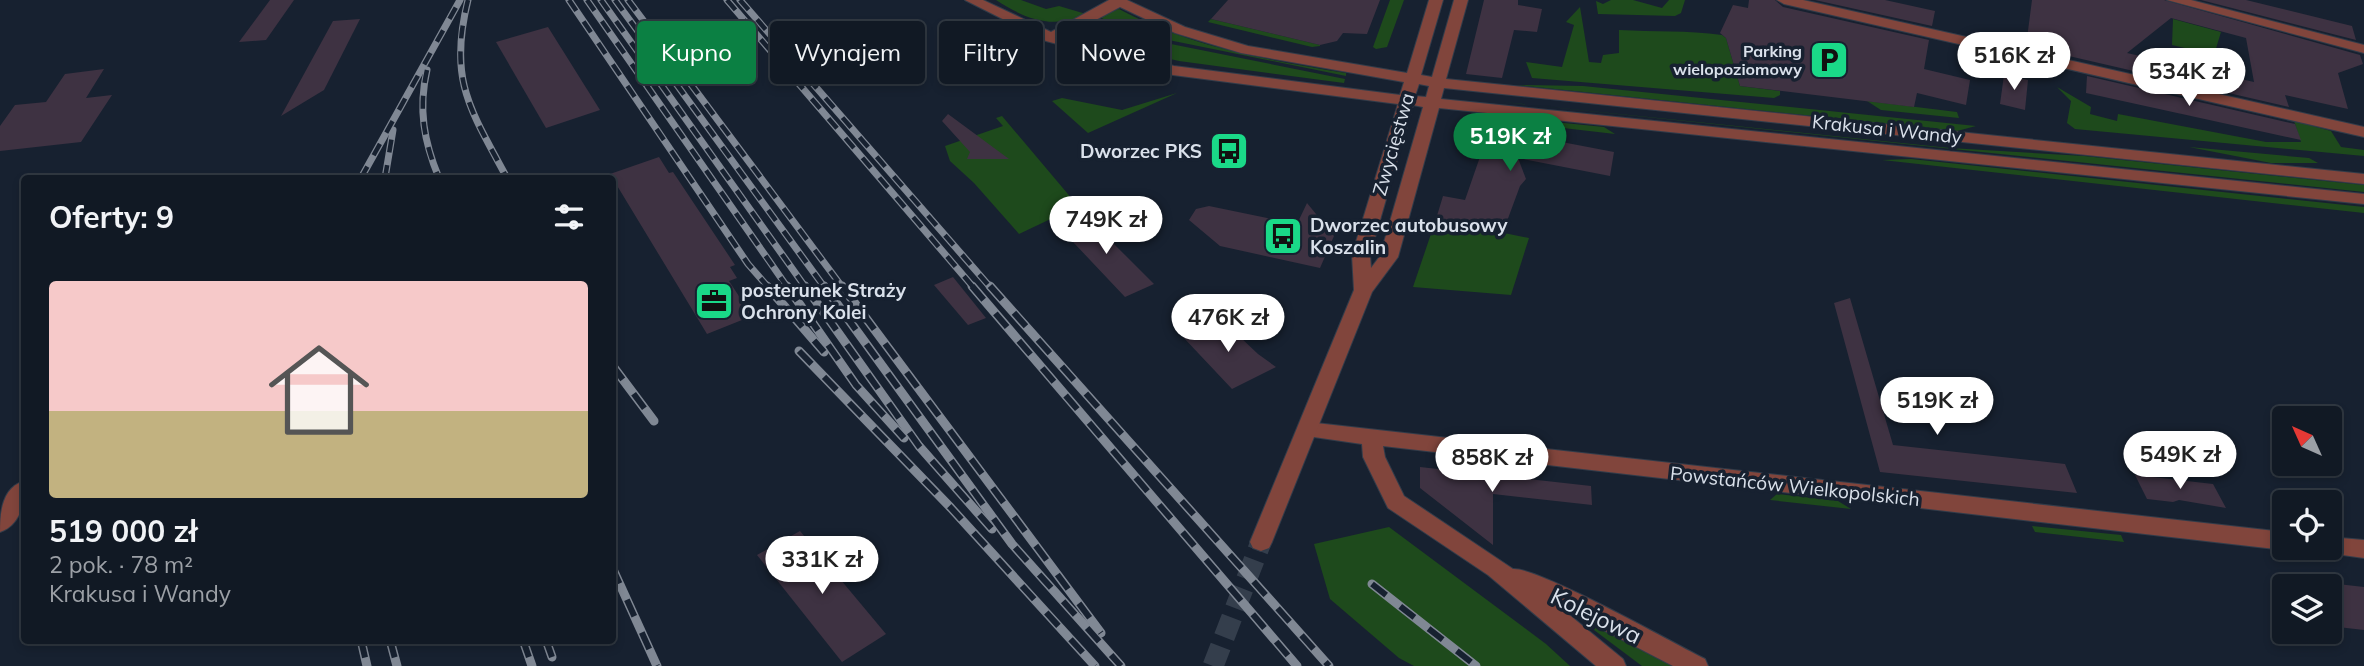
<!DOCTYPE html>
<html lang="pl">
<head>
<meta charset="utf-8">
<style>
  :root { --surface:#111924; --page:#1e2631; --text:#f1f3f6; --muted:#9ca0a6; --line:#303841; --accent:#0b8043 }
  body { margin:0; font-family:Mulish,sans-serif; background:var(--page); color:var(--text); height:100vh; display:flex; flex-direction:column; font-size:26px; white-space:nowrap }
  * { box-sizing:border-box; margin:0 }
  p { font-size:23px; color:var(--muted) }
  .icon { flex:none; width:38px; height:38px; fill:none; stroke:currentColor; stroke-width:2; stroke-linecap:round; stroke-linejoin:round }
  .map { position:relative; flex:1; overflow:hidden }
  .sheet { position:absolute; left:21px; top:175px; width:595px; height:469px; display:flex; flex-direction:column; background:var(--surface); border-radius:7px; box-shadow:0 4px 10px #0003,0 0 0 2px var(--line) }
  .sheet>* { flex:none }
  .guide { position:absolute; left:637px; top:21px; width:665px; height:63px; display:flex; gap:14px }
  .needle { width:46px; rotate:315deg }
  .fabs { position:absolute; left:2272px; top:406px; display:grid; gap:14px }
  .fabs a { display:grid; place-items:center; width:70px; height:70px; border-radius:7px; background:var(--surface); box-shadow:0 4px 10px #0003,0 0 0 2px var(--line); font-size:35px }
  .price { position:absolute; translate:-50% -60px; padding:0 16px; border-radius:24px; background:#fff; color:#222; font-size:23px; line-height:46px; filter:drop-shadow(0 2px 4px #0008) }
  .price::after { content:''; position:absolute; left:50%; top:42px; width:21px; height:16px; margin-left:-10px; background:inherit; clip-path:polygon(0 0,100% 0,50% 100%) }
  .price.current { background:var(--accent); color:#fff }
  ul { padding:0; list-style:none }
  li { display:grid; align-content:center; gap:14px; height:371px; padding:0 28px }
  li+li { border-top:2px solid var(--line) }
  li span { display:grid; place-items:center; height:217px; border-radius:7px; color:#555 }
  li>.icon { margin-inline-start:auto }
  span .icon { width:126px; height:126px; fill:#fffc; stroke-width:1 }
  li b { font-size:30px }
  h2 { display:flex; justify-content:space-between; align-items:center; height:84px; padding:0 28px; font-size:30px }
  .tag { padding:0 24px; border-radius:7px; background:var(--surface); box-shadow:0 4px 10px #0003,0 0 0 2px var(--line); font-size:24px; line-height:63px }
  .tag.current { background:var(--accent); color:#fff }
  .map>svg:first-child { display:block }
  .green { fill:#1e4a1c }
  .building { fill:#3e3242; fill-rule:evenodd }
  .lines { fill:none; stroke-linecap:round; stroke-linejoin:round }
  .tertiary-tunnel { stroke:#343e4c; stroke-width:21; stroke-dasharray:21 10; stroke-linecap:butt }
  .minor-casing { stroke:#323c4a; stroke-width:2 }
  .tertiary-casing { stroke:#323c4a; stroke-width:2 }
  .minor { fill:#81453c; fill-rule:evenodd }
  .tertiary { fill:#81453c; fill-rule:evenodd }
  .rail-far1-casing { stroke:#808894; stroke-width:7 }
  .rail-casing { stroke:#808894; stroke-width:9 }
  .rail-far1 { stroke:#172130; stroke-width:4.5; stroke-dasharray:13; stroke-linecap:butt }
  .rail { stroke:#172130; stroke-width:6; stroke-dasharray:18; stroke-linecap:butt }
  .labels { text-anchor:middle; stroke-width:7; stroke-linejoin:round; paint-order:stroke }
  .far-poi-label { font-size:16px; font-weight:bold; fill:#dae1eb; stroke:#172130; text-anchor:end }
  .street-label { font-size:19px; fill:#dae1eb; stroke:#172130 }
  .poi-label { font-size:19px; font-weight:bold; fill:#dae1eb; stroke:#172130; text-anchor:start }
  .near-street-label { font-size:23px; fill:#dae1eb; stroke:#172130 }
</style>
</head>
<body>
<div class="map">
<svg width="2364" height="666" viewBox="0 0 2364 666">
  <rect width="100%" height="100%" fill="#172130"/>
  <g class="green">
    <path d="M996 0H1021L1046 9 1059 6 1086 14C1053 30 1025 19 996 0Z"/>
    <polygon points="1390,0 1404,0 1387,47 1376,49 1373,47"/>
    <polygon points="1611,0 1633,0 1662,8 1669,0 1685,0 1681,13 1675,16 1598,14 1596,1 1603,4"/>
    <path d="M1580 7 1589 62 1601 63 1603 55 1619 53V30C1654 32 1687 30 1722 35L1726 38 1740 86 1780 91V95L1774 98 1532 78 1526 62 1562 67 1574 25 1566 22Z"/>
    <path d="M1119 9C1190 47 1268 60 1346 73V76L1139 34 1099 17Z"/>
    <polygon points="1094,19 1136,37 1345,79 1344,83 1179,61 1101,43 1070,32"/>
    <polygon points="1211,19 1320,45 1320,46 1312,47 1208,22"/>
    <polygon points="2173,19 2221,32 2214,55 2172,45"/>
    <polygon points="1516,85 1583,86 1976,126 1957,131"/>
    <polygon points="2057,87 2091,107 2090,114 2117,121 2118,114 2266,142 2301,142 2294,121 2331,131 2341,147 2364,150 2364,156 2075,129 2067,123 2071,101"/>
    <polygon points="1177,93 1088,133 1052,101 1062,98 1122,110"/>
    <polygon points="1867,101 1957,112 1959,118 1881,110"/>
    <polygon points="1503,102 1950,148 2084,156 2364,185 2364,192"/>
    <polygon points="1002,116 1078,206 1019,234 974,183 950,161 945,146 1003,126 996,118"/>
    <polygon points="1503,117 1604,127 1615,134 1511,122"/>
    <polygon points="2189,147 2309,158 2318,163 2271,163"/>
    <polygon points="1911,159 2364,207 2364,213 1882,160"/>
    <polygon points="1436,219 1529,238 1511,295 1413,287"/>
    <polygon points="1777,494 1838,501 1851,509 1770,500"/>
    <polygon points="2032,526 2121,535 2124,542 2035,532"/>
    <polygon points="1389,527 1546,644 1570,666 1414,666 1399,658 1330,599 1314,544"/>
    <polygon points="1596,627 1673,666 1642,666 1594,630"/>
  </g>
  <g class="building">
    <polygon points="270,0 294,0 266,40 239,42"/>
    <polygon points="1228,0 1380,0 1367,34 1343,33 1337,41 1320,45 1211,19"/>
    <polygon points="1484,0 1518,0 1518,5 1542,9 1537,32 1514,30 1502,78 1466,74"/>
    <polygon points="1749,0 1775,0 1783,7 1929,40 1924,69 1970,80 1966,105 1917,93 1914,107 1740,86 1726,38 1720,33 1733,5 1748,8"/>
    <polygon points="1815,0 1885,0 1935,11 1932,26"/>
    <path d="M2032 0H2164L2360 55 2363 64 2338 73 2348 109 2285 95 2289 107 2026 46ZM2171 18 2246 38 2254 82 2127 53Z"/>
    <polygon points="2201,0 2246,0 2352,26 2356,40"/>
    <polygon points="360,19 324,90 281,116 333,21"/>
    <polygon points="548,27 600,110 546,128 496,42"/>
    <polygon points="104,69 86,98 112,95 81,142 0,151 0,126 15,105 46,102 65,74"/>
    <polygon points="2004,75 2028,80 2025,110 2000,104"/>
    <polygon points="2087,76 2295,124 2301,140 2086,93"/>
    <polygon points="948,114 1009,159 967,159 970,152 942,121"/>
    <polygon points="1462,123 1614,152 1610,176 1518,158 1526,179 1520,186 1503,232 1436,219 1443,196 1465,200 1482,151 1455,145"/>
    <polygon points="659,157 669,173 673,172 735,265 730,267 737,278 729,281 752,316 707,334 610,174"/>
    <polygon points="1307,203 1334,236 1320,268 1220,246 1189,220 1196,209 1209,206 1297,224"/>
    <polygon points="1085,214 1112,242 1154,284 1125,297 1057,225"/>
    <polygon points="953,277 986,318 968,325 934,285"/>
    <polygon points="1850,298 1893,445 2065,464 2077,493 1880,472 1834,303"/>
    <polygon points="1222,320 1258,354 1276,367 1232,389 1183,337"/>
    <polygon points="1420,467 1591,486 1592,505 1493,494 1493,545 1420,488"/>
    <polygon points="2135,475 2213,484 2226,508 2179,500 2173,502 2147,499"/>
    <polygon points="800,531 886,634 842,662 757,555"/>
    <polygon points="2329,583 2364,587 2364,630 2329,626"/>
  </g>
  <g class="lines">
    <polyline class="tertiary-tunnel" points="1213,666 1261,542"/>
    <g class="minor-casing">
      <g id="minor">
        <polygon points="1777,0 1803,0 2364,127 2364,137 1784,4"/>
        <polygon points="2167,0 2191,0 2364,45 2364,53"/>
        <path d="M1307 422 2284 532V548H2291L2284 550 1383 446 1385 457 1404 496 1513 569C1538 567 1673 643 1705 659L1708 666H1673L1561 608 1623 659 1626 666H1596L1488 575 1388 508 1363 457 1362 444 1300 435 1297 430 1300 425Z"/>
        <path d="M24 481C26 500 21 525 0 532 0 512 2 488 24 481Z"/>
        <polygon points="2329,537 2364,540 2364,558 2321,552 2319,548 2329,548"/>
      </g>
    </g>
    <g class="tertiary-casing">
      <path id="tertiary" d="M965 0H983L1051 32 1109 0H1127L1185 27 1248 46 1407 73 1429 0H1443L1421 75 1432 77 1454 0H1468L1446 79 2364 174V184L1444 88 1441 99 2364 194V204L1439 108 1398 257 1372 292 1272 542 1269 548 1261 551 1253 548 1250 542 1354 290 1352 255 1398 104 1173 75 1046 41ZM1120 7 1175 33 1241 53 1404 82 1400 95 1174 66 1064 37ZM1419 84 1429 86 1426 97 1415 96ZM1413 105 1423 107 1380 256 1371 268 1370 255Z"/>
    </g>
    <use href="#minor" class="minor"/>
    <use href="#tertiary" class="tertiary"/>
    <g class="rail-far1-casing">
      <g id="rail-far1">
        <path d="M468 0C448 80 470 109 507 178"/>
        <polyline points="569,0 748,264 769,288"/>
        <polyline points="587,0 788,288"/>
        <polyline points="601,0 806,288"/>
        <polyline points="615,0 825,288"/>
        <polyline points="628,0 843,288"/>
        <polyline points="727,0 974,288"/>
        <polyline points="740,0 991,288"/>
        <path d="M427 70C418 109 424 142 439 178"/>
        <polyline points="361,178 460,0"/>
        <polyline points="385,178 393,130"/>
      </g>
    </g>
    <g class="rail-casing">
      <g id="rail">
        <polyline points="767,286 824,352"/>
        <polyline points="787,286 856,385 904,438"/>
        <polyline points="805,286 919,446 992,529"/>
        <polyline points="824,286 1012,544 1121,666"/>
        <polyline points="842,286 1101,633"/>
        <polyline points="972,286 1297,666"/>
        <polyline points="990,286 1329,666"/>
        <polyline points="799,351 951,508 1095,666"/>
        <polyline points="612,365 654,421"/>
        <polyline points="612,567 657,666"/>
        <polyline points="1372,584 1476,666"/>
        <polyline points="361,640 367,666"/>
        <polyline points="390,640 397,666"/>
        <polyline points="523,640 532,666"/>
        <polyline points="546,640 552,657"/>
      </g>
    </g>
    <use href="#rail-far1" class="rail-far1"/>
    <use href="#rail" class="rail"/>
  </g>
  <defs>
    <g id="parking-square" transform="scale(2.0125)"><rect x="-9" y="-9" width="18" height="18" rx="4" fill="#1ad988" stroke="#172130"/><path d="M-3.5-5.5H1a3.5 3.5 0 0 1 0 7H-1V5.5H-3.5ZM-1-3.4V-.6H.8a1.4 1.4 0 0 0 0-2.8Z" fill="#111"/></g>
    <g id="bus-square" transform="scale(2.0125)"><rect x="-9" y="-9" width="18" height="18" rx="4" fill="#1ad988" stroke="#172130"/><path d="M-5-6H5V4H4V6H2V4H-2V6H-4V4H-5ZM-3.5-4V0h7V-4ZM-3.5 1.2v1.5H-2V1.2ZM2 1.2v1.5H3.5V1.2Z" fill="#111"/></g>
    <g id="office-square" transform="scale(2.0125)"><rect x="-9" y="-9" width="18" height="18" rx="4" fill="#1ad988" stroke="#172130"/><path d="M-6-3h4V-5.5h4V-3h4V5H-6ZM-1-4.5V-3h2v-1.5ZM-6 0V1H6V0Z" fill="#111"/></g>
  </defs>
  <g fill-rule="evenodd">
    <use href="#parking-square" x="1829" y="60"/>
    <use href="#bus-square" x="1229" y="151"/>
    <use href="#bus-square" x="1283" y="236"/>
    <use href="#office-square" x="714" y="301"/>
  </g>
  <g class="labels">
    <g class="far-poi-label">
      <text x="1802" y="57">Parking<tspan x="1802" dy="18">wielopoziomowy</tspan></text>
    </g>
    <g class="street-label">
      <text transform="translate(1887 129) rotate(6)" y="7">Krakusa i Wandy</text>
      <text transform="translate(1393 144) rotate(-74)" y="7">Zwycięstwa</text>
      <text transform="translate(1795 486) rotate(6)" y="7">Powstańców Wielkopolskich</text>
    </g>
    <g class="poi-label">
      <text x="1202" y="158" text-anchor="end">Dworzec PKS</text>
      <text x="1310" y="232">Dworzec autobusowy<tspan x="1310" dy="22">Koszalin</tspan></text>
      <text x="741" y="297">posterunek Straży<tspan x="741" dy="22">Ochrony Kolei</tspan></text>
    </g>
    <g class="near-street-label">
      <text transform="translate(1596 616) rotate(26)" y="8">Kolejowa</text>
    </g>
  </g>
</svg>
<div class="fabs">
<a><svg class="needle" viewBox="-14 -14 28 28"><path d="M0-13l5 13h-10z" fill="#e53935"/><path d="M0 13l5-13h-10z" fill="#9ca0a6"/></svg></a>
<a><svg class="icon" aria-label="locate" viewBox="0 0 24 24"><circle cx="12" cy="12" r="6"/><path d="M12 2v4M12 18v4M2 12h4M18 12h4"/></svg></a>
<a><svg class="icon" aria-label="layers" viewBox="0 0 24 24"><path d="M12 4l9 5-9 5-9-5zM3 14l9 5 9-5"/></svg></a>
</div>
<b class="price" style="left:2014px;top:92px">516K zł</b>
<b class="price" style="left:2189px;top:108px">534K zł</b>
<b class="price current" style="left:1510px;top:173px">519K zł</b>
<b class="price" style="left:1106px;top:256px">749K zł</b>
<b class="price" style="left:1228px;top:354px">476K zł</b>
<b class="price" style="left:1937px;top:437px">519K zł</b>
<b class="price" style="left:2180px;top:491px">549K zł</b>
<b class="price" style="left:1492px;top:494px">858K zł</b>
<b class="price" style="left:822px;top:596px">331K zł</b>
<div class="guide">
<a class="tag current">Kupno</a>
<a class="tag">Wynajem</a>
<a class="tag">Filtry</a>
<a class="tag">Nowe</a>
</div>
<section class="sheet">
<h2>Oferty: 9<svg class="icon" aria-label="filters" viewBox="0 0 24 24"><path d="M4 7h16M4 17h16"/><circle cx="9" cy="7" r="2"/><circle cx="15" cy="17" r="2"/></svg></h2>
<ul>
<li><span style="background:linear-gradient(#f6c9c9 60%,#c2b280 0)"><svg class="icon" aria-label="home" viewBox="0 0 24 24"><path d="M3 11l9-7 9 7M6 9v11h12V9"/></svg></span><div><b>519 000 zł</b><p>2 pok. · 78 m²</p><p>Krakusa i Wandy</p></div></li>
</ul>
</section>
</div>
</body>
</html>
